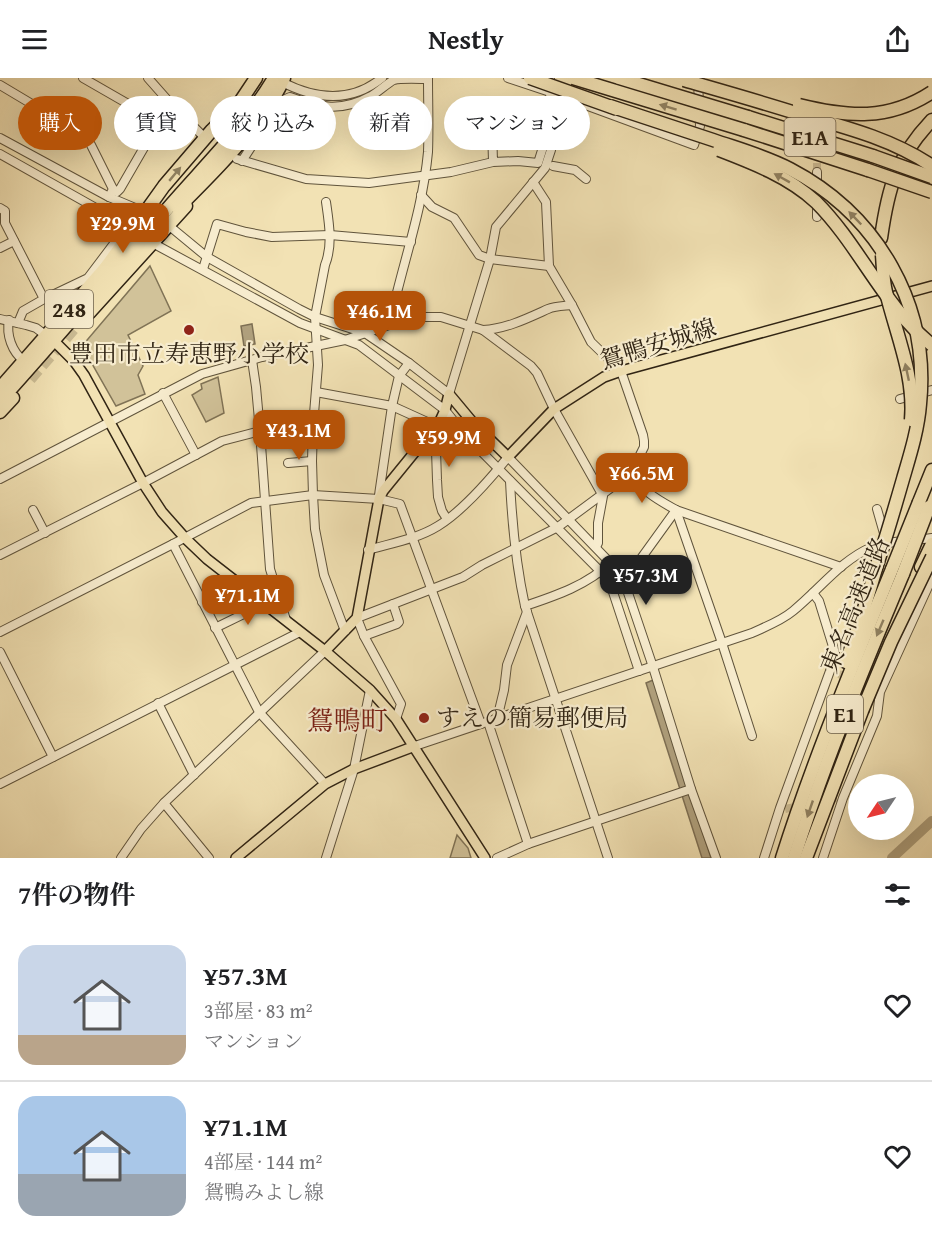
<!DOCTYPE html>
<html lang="ja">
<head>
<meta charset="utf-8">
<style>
  :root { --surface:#fff; --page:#f6f6f6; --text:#202124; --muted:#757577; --line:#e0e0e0; --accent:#b45309 }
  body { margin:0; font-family:"Gentium Book Plus","Noto Serif JP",serif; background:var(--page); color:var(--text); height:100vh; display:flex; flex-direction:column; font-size:22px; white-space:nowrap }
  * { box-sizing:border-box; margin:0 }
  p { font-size:20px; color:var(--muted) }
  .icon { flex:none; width:33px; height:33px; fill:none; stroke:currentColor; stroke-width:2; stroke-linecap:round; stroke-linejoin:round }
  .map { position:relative; height:780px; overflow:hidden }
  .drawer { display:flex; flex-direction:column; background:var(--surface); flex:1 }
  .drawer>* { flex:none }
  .guide { position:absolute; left:18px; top:18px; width:600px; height:54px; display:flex; gap:12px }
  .needle { width:39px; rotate:235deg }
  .controls { position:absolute; left:848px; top:696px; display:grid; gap:12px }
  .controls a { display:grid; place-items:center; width:66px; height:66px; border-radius:50%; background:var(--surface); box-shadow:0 6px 24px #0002; font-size:30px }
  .price { position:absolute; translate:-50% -51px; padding:0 14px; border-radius:12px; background:var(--accent); color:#fff; font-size:20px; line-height:39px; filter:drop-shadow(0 2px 3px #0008) }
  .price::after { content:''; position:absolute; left:50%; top:36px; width:18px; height:14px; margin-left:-9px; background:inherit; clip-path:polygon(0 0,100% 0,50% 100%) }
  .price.active { background:#222; color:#fff }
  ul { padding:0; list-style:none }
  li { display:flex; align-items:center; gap:18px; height:150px; padding:0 18px }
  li+li { border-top:2px solid var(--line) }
  li span { display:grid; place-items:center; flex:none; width:168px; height:120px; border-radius:18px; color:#555 }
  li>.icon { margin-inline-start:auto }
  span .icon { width:72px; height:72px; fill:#fffc; stroke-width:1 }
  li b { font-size:26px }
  h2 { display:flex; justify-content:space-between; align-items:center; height:72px; padding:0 18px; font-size:26px }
  .tag { padding:0 21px; border-radius:27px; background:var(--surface); box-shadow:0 6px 24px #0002; font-size:21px; line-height:54px }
  .tag.active { background:var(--accent); color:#fff }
  header { display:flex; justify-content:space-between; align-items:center; height:78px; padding:0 18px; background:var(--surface); font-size:27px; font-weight:600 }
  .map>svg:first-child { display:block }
  .green { fill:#d1c299; stroke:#807356; stroke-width:1.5 }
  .water { fill:#b0a17e; stroke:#7d6f54; stroke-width:1.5 }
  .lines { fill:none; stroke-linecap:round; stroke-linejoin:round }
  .river { stroke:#b0a17e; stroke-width:10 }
  .minor-tunnel { stroke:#cbbc94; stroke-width:8; stroke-dasharray:8 4; stroke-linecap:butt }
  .highway-tunnel { stroke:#cbbc94; stroke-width:12; stroke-dasharray:12 6; stroke-linecap:butt }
  .minor-casing { stroke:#60543c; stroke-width:10 }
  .major-casing { stroke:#302414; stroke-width:12 }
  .highway-casing { stroke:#302414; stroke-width:15 }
  .minor { stroke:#f7ecce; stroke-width:8 }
  .major { stroke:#f2e2b4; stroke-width:9 }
  .highway { stroke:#f2e2b4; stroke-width:12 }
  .highway-bridge-casing { stroke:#302414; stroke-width:15; stroke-linecap:butt }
  .highway-bridge { stroke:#f2e2b4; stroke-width:12 }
  .oneway { fill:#918364 }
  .poi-dot { fill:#8f2418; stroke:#f7ecce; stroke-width:2 }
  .labels { text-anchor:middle; stroke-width:4.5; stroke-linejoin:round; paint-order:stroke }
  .shield { fill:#f7ecce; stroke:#6c604c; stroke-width:1.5 }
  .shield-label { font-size:22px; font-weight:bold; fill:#302414 }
  .street-label { font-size:24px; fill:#302414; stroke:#f7ecce }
  .poi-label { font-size:24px; fill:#302414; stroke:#f7ecce }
  .quarter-label { font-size:27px; fill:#7a1f14; stroke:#f7ecce }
</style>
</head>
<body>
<header><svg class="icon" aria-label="menu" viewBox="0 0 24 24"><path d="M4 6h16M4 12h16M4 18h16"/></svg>Nestly<svg class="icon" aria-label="share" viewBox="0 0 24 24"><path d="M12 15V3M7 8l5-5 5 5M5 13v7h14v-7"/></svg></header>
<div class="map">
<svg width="932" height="780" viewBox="0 0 932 780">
  <rect width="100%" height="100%" fill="#f2e2b4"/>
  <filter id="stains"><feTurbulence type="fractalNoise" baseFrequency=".00333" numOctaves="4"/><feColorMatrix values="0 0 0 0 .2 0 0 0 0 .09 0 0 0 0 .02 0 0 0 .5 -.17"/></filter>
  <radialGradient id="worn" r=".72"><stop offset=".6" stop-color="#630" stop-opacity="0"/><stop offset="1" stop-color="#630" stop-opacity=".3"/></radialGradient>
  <g class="green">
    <polygon points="150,188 171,233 128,257 143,288 138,297 145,316 116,328 82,268"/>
    <polygon points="218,299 224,335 206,344 192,317 202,311 201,306"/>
    <polygon points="457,757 468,770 471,780 450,780"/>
  </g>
  <g class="water">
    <polygon points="252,246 255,266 244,268 241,248"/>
    <polygon points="653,602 656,610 711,780 702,780 646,605"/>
  </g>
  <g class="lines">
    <polyline class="river" points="892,780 932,743"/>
    <g class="minor-tunnel">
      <polyline points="817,49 817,94"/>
      <polyline points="839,596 876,612"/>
      <polyline points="785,731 837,720"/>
    </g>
    <polyline class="highway-tunnel" points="30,301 76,248"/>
    <g class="minor-casing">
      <g id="minor">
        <polyline points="83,0 156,42 157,47 120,111 117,114 113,111"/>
        <polyline points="148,0 171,26 201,56"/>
        <polyline points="508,0 550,14 694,67 700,48 698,3"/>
        <path d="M280 3C314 21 350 26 382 0"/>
        <polyline points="0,7 87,59 113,111 109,119"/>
        <polyline points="0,60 109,119 140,132"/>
        <polyline points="0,76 126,147 125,151 88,200 44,221"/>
        <polyline points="237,81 306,101 369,105 451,94 493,84 518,83 538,85 544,66 543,47 541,45 494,47 492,48 493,84"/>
        <path d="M242 83 281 23 290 19C320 30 342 34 371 18 377 15 390 3 394 2 400 0 420 1 428 1"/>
        <polyline points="553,88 575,92 586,101"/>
        <polyline points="817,94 817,139"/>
        <polyline points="421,117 432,129 454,140 479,177 490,181 549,188"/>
        <path d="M326 124C329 145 333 167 325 187L315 239 318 287 313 348 312 383 313 417 315 451 324 497 345 553"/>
        <polyline points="0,130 5,133 5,145 44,221 23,233 18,245"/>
        <polyline points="173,151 207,179 299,231 315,239 365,255 409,285 449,316 490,181 496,149 545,90 551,72 550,0"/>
        <polyline points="158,168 300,245 359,267 445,332 465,357 601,494 610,505 639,593"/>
        <polyline points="0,170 14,163"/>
        <polyline points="203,191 217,146 246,154 272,159 330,157 411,164"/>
        <polyline points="0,241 26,247 36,250 48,259"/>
        <path d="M9 242C6 257 12 274 24 283"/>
        <path d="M392 246V235C404 182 423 129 428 74 429 49 428 24 428 0"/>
        <path d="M483 252C506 251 528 240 548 231 555 228 564 228 572 227"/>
        <polyline points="252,282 256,309 260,353 270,491 286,542"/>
        <polyline points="316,314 392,328 436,348"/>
        <polyline points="163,315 196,377"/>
        <polyline points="900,321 932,312"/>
        <polyline points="440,343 436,372 437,402 438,419 442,433 447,441"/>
        <polyline points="288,385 312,383"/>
        <path d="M631 395C645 415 655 420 676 432L841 489"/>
        <polyline points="0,401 202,296 262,279 345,262 392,246 420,239 441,239 483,252 531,288 537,295 554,331 603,418 598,445 598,465 596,469"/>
        <path d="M510 403C512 445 516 487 525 528L608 780"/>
        <polyline points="379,417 392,328 399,298 409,285"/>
        <polyline points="877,431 885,459"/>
        <polyline points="33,432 45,455"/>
        <polyline points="676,432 722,565 752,658"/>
        <polyline points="173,466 259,634 325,706"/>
        <path d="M368 472C392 465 417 461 438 448 461 434 491 400 508 379L622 497 653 589 691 711 716 780"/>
        <polyline points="0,477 143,405 222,363 260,353 313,348"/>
        <polyline points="622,497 632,493 676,432"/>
        <polyline points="202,524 232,509 237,503"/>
        <path d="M525 528C555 518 588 507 611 484"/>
        <polyline points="215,550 258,529 262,523"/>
        <polyline points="0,554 173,466 251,425 313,417 379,421 400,426 481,646"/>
        <polyline points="364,558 397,546 399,544 393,526"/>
        <polyline points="0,574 53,679"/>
        <polyline points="158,625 194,697"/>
        <polyline points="396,641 401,626 364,558 357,540 463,499 482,487 558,449 631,395 644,369 644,363 643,357 621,293 591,264 572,227 549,188 546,124 533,104"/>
        <polyline points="497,641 504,612 507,587 527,534"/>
        <polyline points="488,644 528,766"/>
        <path d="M415 668 752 555C767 548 781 543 793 533 819 512 841 482 872 469 890 462 913 463 932 460"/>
        <polyline points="0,706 300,554"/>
        <polyline points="164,725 209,780"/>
        <polyline points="121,780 141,751 164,725 325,573"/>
        <polyline points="326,780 354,691 370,612"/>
        <polyline points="497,780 528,766 691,711"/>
        <polyline points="764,780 780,730 830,593 835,575 819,523 813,515"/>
        <polyline points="823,780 843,720 877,638 880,614 932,500"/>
      </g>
    </g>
    <g class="major-casing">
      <g id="major">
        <polyline points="54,263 74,283 84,297 143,405 162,434 185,460 207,481 325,573 370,612 396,641 485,780"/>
        <polyline points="325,573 357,540 379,421 383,413 440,343 445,332 449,316 474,346 508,379 554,331 604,299 621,293 932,208"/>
        <polyline points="236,780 325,706 354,691 415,668"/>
      </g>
    </g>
    <g class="highway-casing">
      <g id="highway">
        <polyline points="748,39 873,78"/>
        <polyline points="744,52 868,92"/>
        <path d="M178 130C207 101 235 73 260 40 269 28 278 14 284 0"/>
        <path d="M881 160C888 110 896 80 932 42"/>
        <polyline points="104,192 164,108 212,52 240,24 256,0"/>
        <polyline points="89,235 186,128"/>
        <polyline points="0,310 108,187"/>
        <path d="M0 323C55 262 108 200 162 137 200 92 244 51 274 0"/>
        <polyline points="0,334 13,320"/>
        <polyline points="919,424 932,392"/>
        <polyline points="921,489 932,466"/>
        <polyline points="846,584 860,544 878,484"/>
        <path d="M782 780C813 682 853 587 892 491"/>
        <path d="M794 780C825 683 864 589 903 496"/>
        <polyline points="806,780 862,633"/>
      </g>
    </g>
    <use href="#minor" class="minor"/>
    <use href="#major" class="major"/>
    <use href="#highway" class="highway"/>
    <g class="highway-bridge-casing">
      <g id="highway-bridge">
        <polyline points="530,0 617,31"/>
        <polyline points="573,0 744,52"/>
        <polyline points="619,0 748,39"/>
        <path d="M684 2C722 13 761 24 799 36 845 49 892 61 932 88"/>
        <path d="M799 27C848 39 888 43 932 14"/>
        <path d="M610 28C644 39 679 51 713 62 739 71 765 78 790 91 878 137 930 227 920 326 918 352 910 377 903 401 895 429 887 456 878 484"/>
        <path d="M719 72C753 85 789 99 816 124 860 168 883 228 932 267"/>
        <polyline points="873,78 932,99"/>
        <polyline points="868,92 932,114"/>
        <path d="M882 177C883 189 883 202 886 214 896 256 915 298 911 342"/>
        <polyline points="892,491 919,424"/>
        <polyline points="903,496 929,429"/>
        <polyline points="862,633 891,564 932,479"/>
      </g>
    </g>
    <use href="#highway-bridge" class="highway-bridge"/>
  </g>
  <defs><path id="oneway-solid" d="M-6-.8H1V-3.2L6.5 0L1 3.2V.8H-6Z" transform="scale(1.5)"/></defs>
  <g class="oneway">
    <use href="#oneway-solid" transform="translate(668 29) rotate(-163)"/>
    <use href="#oneway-solid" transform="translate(175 96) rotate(-50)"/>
    <use href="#oneway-solid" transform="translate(782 100) rotate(-151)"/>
    <use href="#oneway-solid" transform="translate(855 140) rotate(-134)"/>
    <use href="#oneway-solid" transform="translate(907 294) rotate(-102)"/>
    <use href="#oneway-solid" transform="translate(880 550) rotate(113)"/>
    <use href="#oneway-solid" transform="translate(810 731) rotate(109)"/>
  </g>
  <g class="poi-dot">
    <circle cx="189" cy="252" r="6"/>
    <circle cx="424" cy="640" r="6"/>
  </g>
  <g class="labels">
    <g class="shield">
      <rect x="784.5" y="40" width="51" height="38" rx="4.5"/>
      <rect x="45" y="212" width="48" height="38" rx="4.5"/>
      <rect x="827" y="617" width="36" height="38" rx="4.5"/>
    </g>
    <g class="shield-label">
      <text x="810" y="67">E1A</text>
      <text x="69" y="239">248</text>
      <text x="845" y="644">E1</text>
    </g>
    <g class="street-label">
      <text transform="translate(658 266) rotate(-17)" y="8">鴛鴨安城線</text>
      <text transform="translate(855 527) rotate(-68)" y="8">東名高速道路</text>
    </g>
    <g class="poi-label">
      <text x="189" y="284">豊田市立寿恵野小学校</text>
      <text x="436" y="648" text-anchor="start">すえの簡易郵便局</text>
    </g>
    <g class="quarter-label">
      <text x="347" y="652">鴛鴨町</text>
    </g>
  </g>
  <rect width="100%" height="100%" filter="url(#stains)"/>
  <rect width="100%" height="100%" fill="url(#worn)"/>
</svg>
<div class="controls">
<a><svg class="needle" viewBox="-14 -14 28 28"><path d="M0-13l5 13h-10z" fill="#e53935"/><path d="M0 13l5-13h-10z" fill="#757577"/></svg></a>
</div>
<b class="price" style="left:123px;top:176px">¥29.9M</b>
<b class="price" style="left:380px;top:264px">¥46.1M</b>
<b class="price" style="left:299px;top:383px">¥43.1M</b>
<b class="price" style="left:449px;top:390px">¥59.9M</b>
<b class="price" style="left:642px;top:426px">¥66.5M</b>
<b class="price active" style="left:646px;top:528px">¥57.3M</b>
<b class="price" style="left:248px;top:548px">¥71.1M</b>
<div class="guide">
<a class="tag active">購入</a>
<a class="tag">賃貸</a>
<a class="tag">絞り込み</a>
<a class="tag">新着</a>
<a class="tag">マンション</a>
</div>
</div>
<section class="drawer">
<h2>7件の物件<svg class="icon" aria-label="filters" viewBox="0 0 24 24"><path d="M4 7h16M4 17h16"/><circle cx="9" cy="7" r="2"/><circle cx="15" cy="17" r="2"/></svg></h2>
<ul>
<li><span style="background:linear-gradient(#c9d6e8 75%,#b9a48a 0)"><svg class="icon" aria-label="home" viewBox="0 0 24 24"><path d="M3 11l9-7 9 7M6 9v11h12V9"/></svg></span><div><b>¥57.3M</b><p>3部屋 · 83 m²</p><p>マンション</p></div><svg class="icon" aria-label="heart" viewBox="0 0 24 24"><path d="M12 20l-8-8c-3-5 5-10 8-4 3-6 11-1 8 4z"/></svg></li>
<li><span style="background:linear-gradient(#a9c7e8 65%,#9aa5b1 0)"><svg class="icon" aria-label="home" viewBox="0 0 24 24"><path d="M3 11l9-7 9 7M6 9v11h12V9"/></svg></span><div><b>¥71.1M</b><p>4部屋 · 144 m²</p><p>鴛鴨みよし線</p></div><svg class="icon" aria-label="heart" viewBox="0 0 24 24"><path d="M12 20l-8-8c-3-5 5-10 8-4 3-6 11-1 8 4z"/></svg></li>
</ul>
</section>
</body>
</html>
